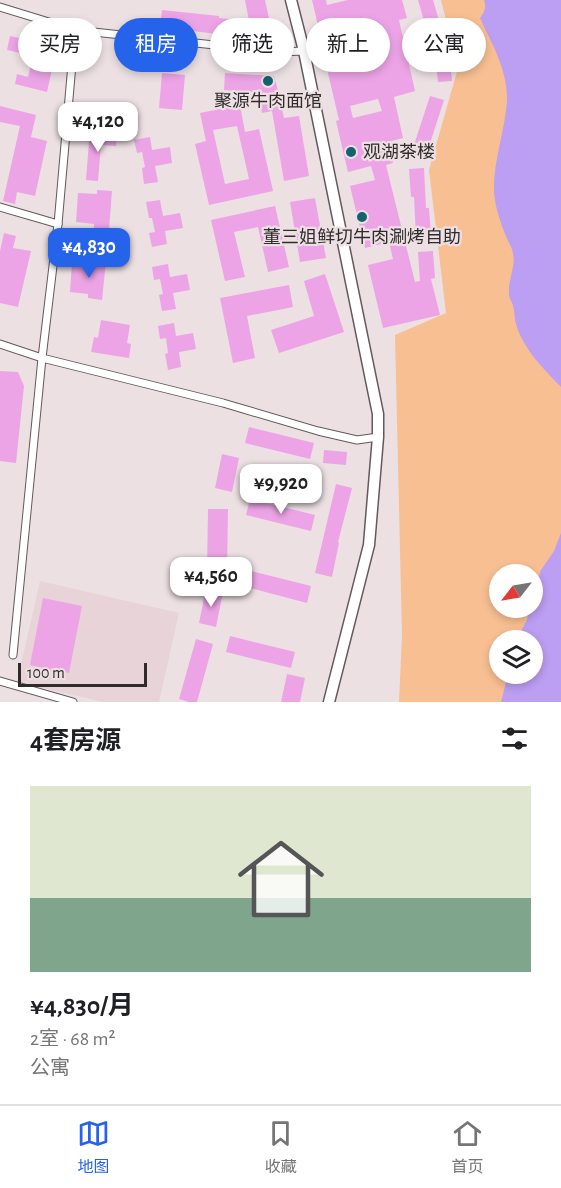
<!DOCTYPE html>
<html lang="zh">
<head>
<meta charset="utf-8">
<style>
  :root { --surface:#fff; --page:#f6f6f6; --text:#202124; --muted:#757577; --line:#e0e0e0; --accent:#2563eb }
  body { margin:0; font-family:"Alegreya Sans","Noto Sans SC",sans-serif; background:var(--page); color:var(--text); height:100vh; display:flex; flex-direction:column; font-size:22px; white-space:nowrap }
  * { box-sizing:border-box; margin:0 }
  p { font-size:20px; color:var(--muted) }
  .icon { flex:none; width:33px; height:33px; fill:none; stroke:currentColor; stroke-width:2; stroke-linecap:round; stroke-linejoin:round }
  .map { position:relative; height:702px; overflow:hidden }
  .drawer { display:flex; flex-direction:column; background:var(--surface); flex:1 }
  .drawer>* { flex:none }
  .top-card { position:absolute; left:18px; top:18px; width:525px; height:54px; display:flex; gap:12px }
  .needle { width:39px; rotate:239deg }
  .tools { position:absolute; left:489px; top:564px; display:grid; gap:12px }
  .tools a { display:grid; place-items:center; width:54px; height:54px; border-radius:50%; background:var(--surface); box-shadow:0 3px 9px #0003; font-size:30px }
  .scale { position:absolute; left:18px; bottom:15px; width:129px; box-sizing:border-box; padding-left:6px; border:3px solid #2f2b2c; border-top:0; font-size:16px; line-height:21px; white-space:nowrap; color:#2f2b2c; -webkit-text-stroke:4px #ece0e3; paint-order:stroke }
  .price { position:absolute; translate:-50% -51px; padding:0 14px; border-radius:12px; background:#fff; color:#222; font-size:20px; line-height:39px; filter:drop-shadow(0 2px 3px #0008) }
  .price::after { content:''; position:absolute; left:50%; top:36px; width:18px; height:14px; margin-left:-9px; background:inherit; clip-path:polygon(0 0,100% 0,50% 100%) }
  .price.current { background:var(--accent); color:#fff }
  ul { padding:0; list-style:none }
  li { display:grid; align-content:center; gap:12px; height:318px; padding:0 30px }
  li+li { border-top:2px solid var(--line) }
  li span { display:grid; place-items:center; height:186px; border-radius:0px; color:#555 }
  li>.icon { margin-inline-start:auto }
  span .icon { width:108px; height:108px; fill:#fffc; stroke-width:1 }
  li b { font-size:26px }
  h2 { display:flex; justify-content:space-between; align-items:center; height:72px; padding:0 30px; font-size:26px }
  .tag { padding:0 21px; border-radius:27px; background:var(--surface); box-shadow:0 3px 9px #0003; font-size:21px; line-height:54px }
  .tag.current { background:var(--accent); color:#fff }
  .tab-bar { display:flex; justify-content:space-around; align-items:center; height:84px; border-top:2px solid var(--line); background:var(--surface); font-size:16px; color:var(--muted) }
  .tab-bar a { display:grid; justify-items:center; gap:3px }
  .tab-bar .current { color:var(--accent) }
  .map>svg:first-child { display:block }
  .built { fill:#e7d3d8 }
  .green { fill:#f8bf92; fill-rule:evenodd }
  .water { fill:#bc9ef2 }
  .building { fill:#eca4e6; fill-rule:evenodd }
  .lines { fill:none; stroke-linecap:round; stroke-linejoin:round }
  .street-casing { stroke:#63595c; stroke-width:9 }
  .secondary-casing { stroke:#63595c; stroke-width:13 }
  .street { stroke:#fff; stroke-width:7 }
  .secondary { stroke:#fff; stroke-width:10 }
  .poi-dot { fill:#15616d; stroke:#ece0e3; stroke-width:2 }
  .labels { text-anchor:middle; stroke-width:4.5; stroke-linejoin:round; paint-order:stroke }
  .poi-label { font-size:18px; fill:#2f2b2c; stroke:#ece0e3 }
</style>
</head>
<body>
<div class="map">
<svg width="561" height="702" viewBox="0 0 561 702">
  <rect width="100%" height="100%" fill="#ece0e3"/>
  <polygon class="built" points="40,581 179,613 159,702 103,702 17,682"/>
  <path class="green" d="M441 0H561V702H399L402 635 395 335 446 313 429 170 458 68ZM500 574H532V608H500ZM500 640H532V674H500Z"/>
  <g class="water">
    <path d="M484 0H561V387C544 369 523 349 516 324 514 318 515 312 513 306 512 301 509 299 509 293 508 279 516 267 513 253 512 247 508 242 506 236 500 222 495 206 494 192 493 161 505 131 507 101 508 71 492 44 480 18 484 13 487 7 484 0Z"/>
    <polygon points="561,533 561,702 501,702 508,674 532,674 532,640 516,640 527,620 529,608 532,608 533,596 541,570 554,551"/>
  </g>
  <g class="building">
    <polygon points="245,0 265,0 270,23 259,39 160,27 162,10 219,16 219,18 249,21"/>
    <path d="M312 0H326L327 5 348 0H402L407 18 399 20 415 91 394 97 403 138 388 142 393 163 386 165 415 282 420 281 418 252 433 251 435 278 431 279 440 315 383 328 368 265 393 259 389 242 365 248 350 186 375 180 371 166 348 172 336 121 339 120 323 52 341 48 338 34 321 38ZM378 99 382 111 353 118 350 106Z"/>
    <polygon points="418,0 433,0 450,58 452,81 438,82 435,52 433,52"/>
    <polygon points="10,36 57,47 47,92 15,84 17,74 28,77 33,56 7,50"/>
    <polygon points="162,73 185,75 182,110 159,108"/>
    <polygon points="225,73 274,76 279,94 224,90"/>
    <polygon points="430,96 444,100 425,159 411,154"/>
    <polygon points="280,98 284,118 299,116 309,176 284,181 272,111 262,113 259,102"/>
    <path d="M240 105 245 132 259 129 273 191 209 205 195 144 206 141 200 113ZM237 126 249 179 225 184 213 130Z"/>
    <polygon points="0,106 36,115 31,137 47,141 35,196 17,192 15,204 3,201 20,126 0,122"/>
    <polygon points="101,131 117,132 116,146 101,145 98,181 86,180 89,141"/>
    <polygon points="150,137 152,150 170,147 172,163 155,166 158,182 144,184 142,168 145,167 142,152 137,153 134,140"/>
    <polygon points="424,168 426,208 429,208 431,236 416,237 414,197 411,197 409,169"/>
    <polygon points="97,190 112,191 109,230 94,228 94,224 76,222 78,193 97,194"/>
    <polygon points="315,198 326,258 300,262 290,202"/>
    <polygon points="160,200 163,216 180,213 183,228 165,231 167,244 152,247 149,233 155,232 152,218 149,218 146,202"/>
    <polygon points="275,206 289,267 268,272 258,227 234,232 245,277 225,281 211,220"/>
    <polygon points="4,233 16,236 13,248 31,251 18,307 0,303 0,251"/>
    <polygon points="91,260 106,261 102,300 88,298 88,294 70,292 72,263 91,264"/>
    <polygon points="168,264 170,277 187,274 190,290 173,293 176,309 162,311 159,295 163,294 160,279 154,280 152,267"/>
    <polygon points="325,274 344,332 279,353 271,330 314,316 304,281"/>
    <polygon points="289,285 293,307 247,316 255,358 233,363 220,298"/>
    <polygon points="101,320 130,325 127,343 131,344 129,358 91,352 94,337 98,338"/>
    <polygon points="174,323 176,336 193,333 196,349 179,352 181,367 168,370 165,354 168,353 166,338 160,339 158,326"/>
    <polygon points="0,371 18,372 24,386 16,463 0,461"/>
    <polygon points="249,427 314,443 310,459 245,443"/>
    <polygon points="324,450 347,452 346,465 323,463"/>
    <polygon points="222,454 239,458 232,492 215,488"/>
    <polygon points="336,484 352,488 338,542 339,543 332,577 315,573"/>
    <polygon points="250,499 315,515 311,531 246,515"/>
    <polygon points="208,509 228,509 227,572 207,572"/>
    <polygon points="247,570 311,586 307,603 243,586"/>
    <polygon points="206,588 223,592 216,627 199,623"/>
    <polygon points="43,598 82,606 69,673 30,665"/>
    <polygon points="230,636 295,652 291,668 226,652"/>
    <polygon points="196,639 213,644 197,702 189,702 179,699"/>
    <polygon points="287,674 305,678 300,702 281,702"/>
  </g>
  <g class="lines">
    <g class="street-casing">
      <g id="street">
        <polyline points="0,7 75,30 280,52 304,51"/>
        <polyline points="0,207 58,224"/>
        <polyline points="0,344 42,358 223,403 318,431 357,440 378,437"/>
        <polyline points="13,655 42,358 58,224 75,30"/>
        <polyline points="0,681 73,702"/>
      </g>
    </g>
    <g class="secondary-casing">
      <polyline id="secondary" points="291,0 304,51 378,414 378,437 369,545 329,702"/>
    </g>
    <use href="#street" class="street"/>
    <use href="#secondary" class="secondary"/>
  </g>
  <g class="poi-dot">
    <circle cx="268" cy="81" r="6"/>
    <circle cx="351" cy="152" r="6"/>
    <circle cx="362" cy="217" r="6"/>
  </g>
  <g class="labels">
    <g class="poi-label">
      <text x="268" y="107">聚源牛肉面馆</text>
      <text x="363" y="158" text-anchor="start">观湖茶楼</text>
      <text x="362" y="243">董三姐鲜切牛肉涮烤自助</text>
    </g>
  </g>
</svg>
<div class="tools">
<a><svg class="needle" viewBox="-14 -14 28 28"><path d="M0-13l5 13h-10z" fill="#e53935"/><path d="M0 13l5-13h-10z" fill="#757577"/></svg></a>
<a><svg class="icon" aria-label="layers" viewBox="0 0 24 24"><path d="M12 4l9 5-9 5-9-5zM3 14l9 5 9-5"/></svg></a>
</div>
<div class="scale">100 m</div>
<b class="price" style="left:98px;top:153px">¥4,120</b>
<b class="price current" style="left:89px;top:279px">¥4,830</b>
<b class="price" style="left:281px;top:515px">¥9,920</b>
<b class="price" style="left:211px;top:608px">¥4,560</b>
<div class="top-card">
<a class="tag">买房</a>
<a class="tag current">租房</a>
<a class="tag">筛选</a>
<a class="tag">新上</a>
<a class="tag">公寓</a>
</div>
</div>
<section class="drawer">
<h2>4套房源<svg class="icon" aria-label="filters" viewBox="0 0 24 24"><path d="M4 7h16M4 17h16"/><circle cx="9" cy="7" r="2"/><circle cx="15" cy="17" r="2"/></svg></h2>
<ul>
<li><span style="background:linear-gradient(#dfe7d0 60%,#7fa58c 0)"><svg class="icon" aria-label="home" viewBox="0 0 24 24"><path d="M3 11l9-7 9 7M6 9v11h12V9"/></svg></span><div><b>¥4,830/月</b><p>2室 · 68 m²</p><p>公寓</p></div></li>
</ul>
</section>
<nav class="tab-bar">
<a class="current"><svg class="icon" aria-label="map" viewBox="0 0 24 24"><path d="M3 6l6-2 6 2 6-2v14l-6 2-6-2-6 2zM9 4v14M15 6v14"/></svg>地图</a>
<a><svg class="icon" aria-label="saved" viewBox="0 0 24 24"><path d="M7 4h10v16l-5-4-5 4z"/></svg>收藏</a>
<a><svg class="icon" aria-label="home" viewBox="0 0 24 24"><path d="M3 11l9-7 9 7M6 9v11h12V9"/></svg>首页</a>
</nav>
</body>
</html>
